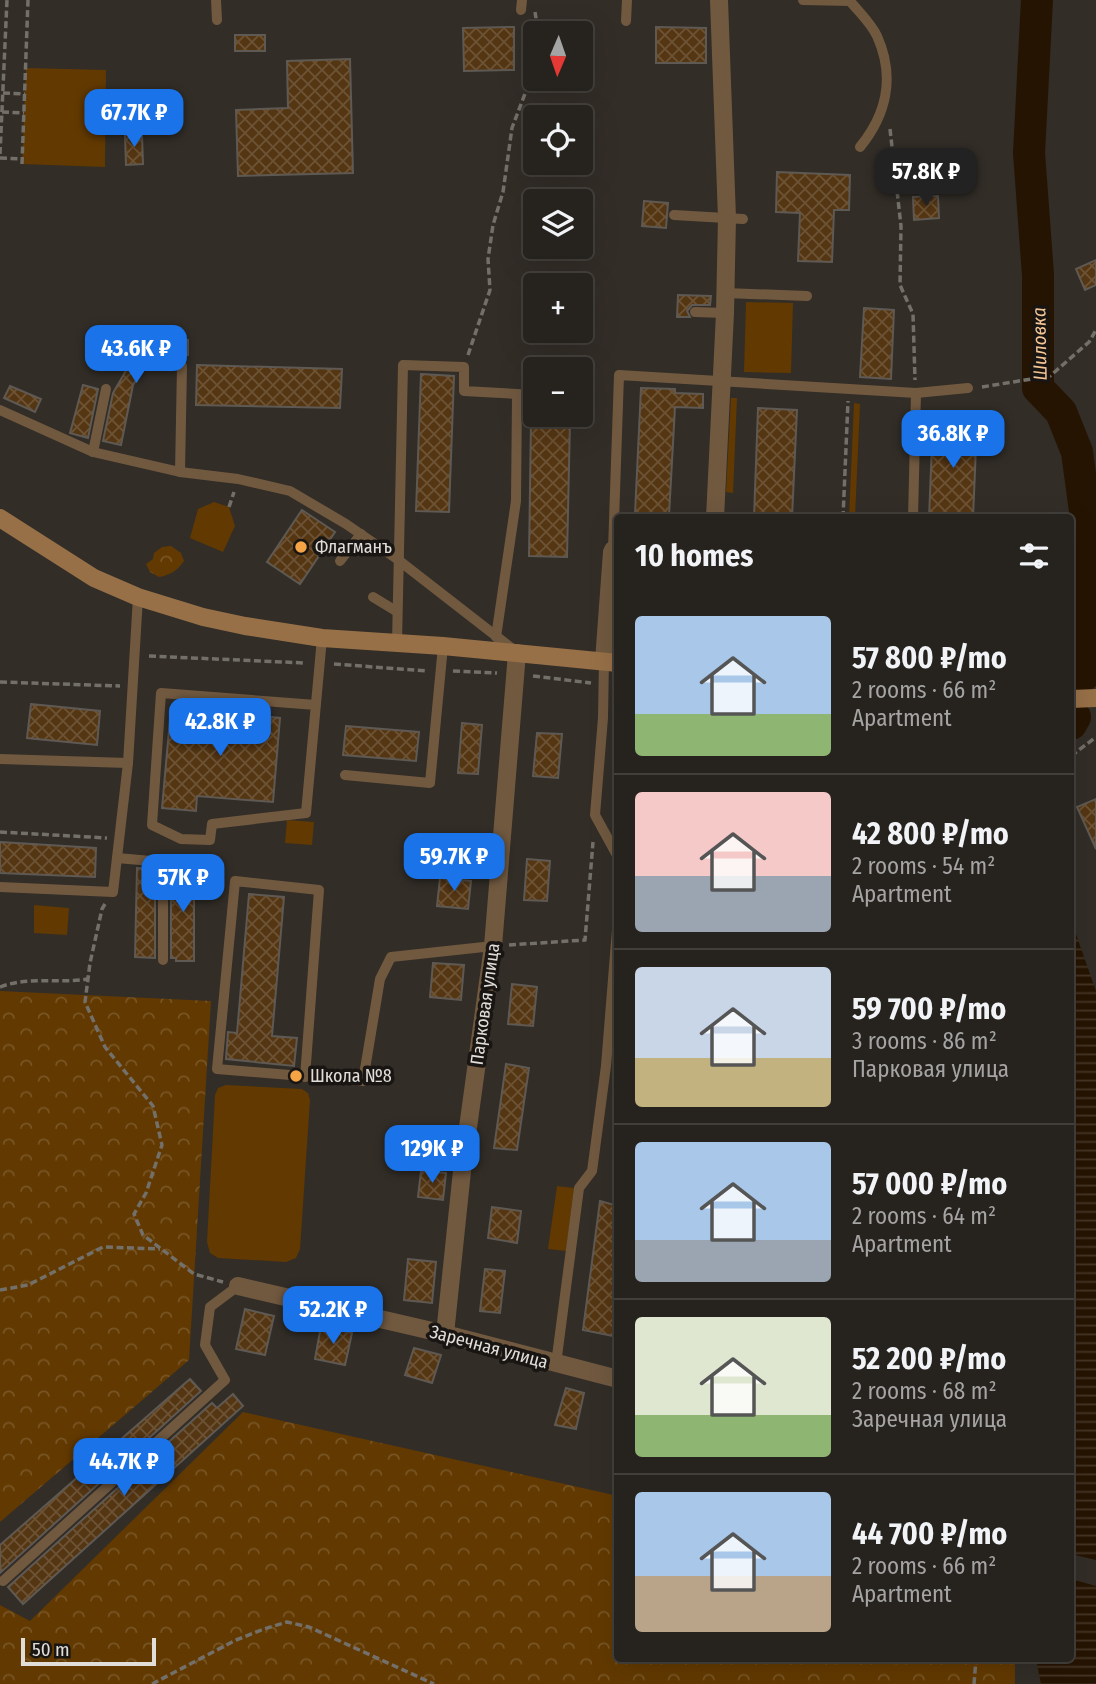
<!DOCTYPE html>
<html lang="en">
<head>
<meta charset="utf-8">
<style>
  :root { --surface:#26221d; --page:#2e2a26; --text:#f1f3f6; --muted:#a4a4a4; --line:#423f3b; --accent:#1a73e8 }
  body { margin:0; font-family:"Fira Sans Condensed",sans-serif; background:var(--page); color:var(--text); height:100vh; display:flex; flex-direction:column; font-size:26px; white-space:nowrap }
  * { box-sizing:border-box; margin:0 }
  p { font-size:23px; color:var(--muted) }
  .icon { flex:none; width:38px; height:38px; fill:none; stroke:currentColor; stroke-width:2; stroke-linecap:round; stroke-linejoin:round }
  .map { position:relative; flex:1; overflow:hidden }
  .sheet { position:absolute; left:614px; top:514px; width:460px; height:1148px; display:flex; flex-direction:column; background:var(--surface); border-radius:7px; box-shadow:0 7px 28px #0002,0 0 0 2px var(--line) }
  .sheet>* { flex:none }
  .needle { width:46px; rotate:182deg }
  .tools { position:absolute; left:523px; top:21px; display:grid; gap:14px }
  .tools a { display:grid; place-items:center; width:70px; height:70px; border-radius:7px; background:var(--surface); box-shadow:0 7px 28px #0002,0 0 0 2px var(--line); font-size:35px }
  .scale { position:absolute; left:21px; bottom:18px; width:135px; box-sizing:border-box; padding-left:7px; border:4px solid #e1ddd9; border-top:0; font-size:19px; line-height:24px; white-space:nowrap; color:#e1ddd9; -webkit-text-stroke:5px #181513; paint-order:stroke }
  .price { position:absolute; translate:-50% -60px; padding:0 16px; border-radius:14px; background:var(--accent); color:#fff; font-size:23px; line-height:46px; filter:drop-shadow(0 2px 4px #0008) }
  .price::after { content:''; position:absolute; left:50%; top:42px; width:21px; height:16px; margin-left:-10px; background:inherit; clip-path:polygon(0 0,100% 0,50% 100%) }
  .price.current { background:#222; color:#fff }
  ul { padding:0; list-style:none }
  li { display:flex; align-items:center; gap:21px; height:175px; padding:0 21px }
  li+li { border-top:2px solid var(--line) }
  li span { display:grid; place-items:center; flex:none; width:196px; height:140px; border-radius:7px; color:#555 }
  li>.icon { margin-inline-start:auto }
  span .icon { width:84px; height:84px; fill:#fffc; stroke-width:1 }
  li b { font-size:30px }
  h2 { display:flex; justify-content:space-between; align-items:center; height:84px; padding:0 21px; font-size:30px }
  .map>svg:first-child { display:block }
  .forest { fill:url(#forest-crowns) }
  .park { fill:#623900 }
  .water { fill:url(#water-rules) }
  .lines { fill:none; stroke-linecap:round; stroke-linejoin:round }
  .river { stroke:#261402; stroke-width:32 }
  .building { fill:url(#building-cross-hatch); stroke:#5f5953; stroke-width:2 }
  .path { stroke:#736f69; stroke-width:3.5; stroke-dasharray:7 3.5; stroke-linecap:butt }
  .lane { stroke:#715940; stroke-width:10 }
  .street { stroke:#715940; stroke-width:18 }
  .secondary { stroke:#977047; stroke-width:18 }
  .poi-dot { fill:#f4a345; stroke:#181513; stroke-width:2.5 }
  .labels { text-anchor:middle; stroke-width:7; stroke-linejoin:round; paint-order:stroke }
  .poi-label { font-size:18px; fill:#e1ddd9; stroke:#181513; text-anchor:start }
  .street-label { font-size:18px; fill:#e1ddd9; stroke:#181513 }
  .water-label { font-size:19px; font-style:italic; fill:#f6c695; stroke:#181513 }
</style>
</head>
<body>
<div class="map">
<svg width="1096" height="1684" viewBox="0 0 1096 1684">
  <defs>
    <pattern id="forest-crowns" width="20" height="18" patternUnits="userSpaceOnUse" patternTransform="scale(1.75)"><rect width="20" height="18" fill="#623900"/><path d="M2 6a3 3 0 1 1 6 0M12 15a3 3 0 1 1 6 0" fill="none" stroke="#785525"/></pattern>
    <pattern id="water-rules" width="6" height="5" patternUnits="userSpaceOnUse" patternTransform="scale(1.75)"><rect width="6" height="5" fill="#261402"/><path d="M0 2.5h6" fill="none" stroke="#453626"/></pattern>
    <pattern id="building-cross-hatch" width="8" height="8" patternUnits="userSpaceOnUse" patternTransform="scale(1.75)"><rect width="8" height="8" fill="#553613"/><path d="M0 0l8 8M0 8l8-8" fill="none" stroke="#6d5335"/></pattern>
  </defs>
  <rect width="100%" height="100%" fill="#322d27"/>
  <g class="forest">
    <path d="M171 546 181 553 184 561C177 571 170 575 159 577L150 572 146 564 153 559 154 553 162 547Z"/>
    <polygon points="0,991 211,1001 189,1360 0,1522"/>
    <polygon points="243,1412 618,1496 618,1659 1015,1659 1015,1684 0,1684 0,1605 30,1621"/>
  </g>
  <g class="park">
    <polygon points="26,68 106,70 105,167 22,164"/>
    <polygon points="746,302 793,303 791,373 744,372"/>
    <polygon points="731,398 737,398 733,493 726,492"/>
    <polygon points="854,403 860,404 855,518 849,518"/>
    <polygon points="214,502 229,507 235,526 223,552 190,538 198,509"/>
    <polygon points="287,820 314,822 312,845 285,843"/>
    <polygon points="34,905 69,908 67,935 34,933"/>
    <polygon points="226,1085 302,1089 308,1093 310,1100 300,1249 296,1258 286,1262 218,1258 210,1253 207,1242 215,1095 218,1088"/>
    <polygon points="557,1186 574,1188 566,1251 548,1249"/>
  </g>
  <g class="water">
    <polygon points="1071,920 1096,991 1096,1560 1071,1554"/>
    <polygon points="1071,1579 1096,1586 1096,1684 1041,1684 1036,1659 1071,1659"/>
  </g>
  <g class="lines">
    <g class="river">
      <polyline points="1037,0 1029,153 1038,275 1038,388 1061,412 1077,452 1089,540 1083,676"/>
      <polyline points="1071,724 1075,717"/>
    </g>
  </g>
  <g class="building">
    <polygon points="514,27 514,70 464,71 463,28"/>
    <polygon points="656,27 706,28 706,63 656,63"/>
    <rect x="235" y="35" width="30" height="16"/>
    <polygon points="350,59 353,173 238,176 236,110 288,108 287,61"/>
    <polygon points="142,134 143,164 126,165 125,135"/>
    <polygon points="777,172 850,175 849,210 834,210 832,262 798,261 800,213 776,212"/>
    <polygon points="938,196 939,218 914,220 913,197"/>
    <polygon points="644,201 668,203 666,228 642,226"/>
    <polygon points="1096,260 1096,285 1085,290 1076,269"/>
    <polygon points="678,295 711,296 710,305 692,305 687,311 690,317 677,317"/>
    <polygon points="864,308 894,310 891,379 860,377"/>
    <polygon points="156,340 188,340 188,355 161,354 146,366 133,385 121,445 103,441 113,393 135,355"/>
    <polygon points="197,365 342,369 340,408 196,405"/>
    <polygon points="421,374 454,376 449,512 416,511"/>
    <polygon points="83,385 98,389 88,438 70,433"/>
    <polygon points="10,386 41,399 35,412 4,398"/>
    <polygon points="641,388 675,389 675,393 703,394 703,408 675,407 669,516 635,514"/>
    <polygon points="758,408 797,410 792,518 754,518"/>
    <polygon points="531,421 570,422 567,557 529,556"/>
    <polygon points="933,421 977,423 973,518 929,518"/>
    <polygon points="302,510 335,532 300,584 267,562"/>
    <polygon points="31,704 100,711 97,745 27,738"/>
    <polygon points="171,708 280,718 273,802 197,796 196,811 162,808"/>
    <polygon points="462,723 482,725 478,774 458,773"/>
    <polygon points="346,726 419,732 416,761 343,755"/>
    <polygon points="537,733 562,734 558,778 533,776"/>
    <polygon points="1096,799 1096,849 1077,807"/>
    <polygon points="0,842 96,848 95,877 0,873"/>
    <polygon points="527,859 550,861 547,901 524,900"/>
    <polygon points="137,868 155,869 155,958 135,957"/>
    <polygon points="171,868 194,869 194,961 176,961 176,958 171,958"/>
    <polygon points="440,878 471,881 468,909 437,906"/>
    <polygon points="249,894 284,897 272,1036 297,1038 294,1066 226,1059 228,1032 237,1033"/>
    <polygon points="433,963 464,965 461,1000 430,997"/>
    <polygon points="512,984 537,987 533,1026 508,1024"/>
    <polygon points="506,1064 529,1068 517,1150 494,1148"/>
    <polygon points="421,1171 446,1173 443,1200 418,1197"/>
    <polygon points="600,1201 618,1206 618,1337 583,1330"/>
    <polygon points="492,1207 521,1211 517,1243 488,1238"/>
    <polygon points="408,1259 436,1262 432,1303 404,1300"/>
    <polygon points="485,1269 505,1271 500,1313 480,1311"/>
    <polygon points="245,1309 274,1316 265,1355 236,1349"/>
    <polygon points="321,1326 352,1333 345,1365 315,1359"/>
    <polygon points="414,1348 441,1355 432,1383 405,1375"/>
    <polygon points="190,1379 201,1391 0,1573 0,1545"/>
    <polygon points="566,1388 584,1393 576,1429 555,1425"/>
    <polygon points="233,1394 243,1406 23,1604 8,1587 212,1403 217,1408"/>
  </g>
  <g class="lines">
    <g class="path">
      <polyline points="3,93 25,94"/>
      <polyline points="2,112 24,113"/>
      <polyline points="890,129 901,226 900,285 913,314 915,380"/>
      <polyline points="0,154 7,0"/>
      <polyline points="0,158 23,159"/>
      <polyline points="22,164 28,0"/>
      <polyline points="468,355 490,290 488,259 493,225 503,192 512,128 529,83 536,18 535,12"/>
      <polyline points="982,387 1050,376 1089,342 1096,330"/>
      <polyline points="229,507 234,492"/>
      <polyline points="843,518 848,401"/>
      <polyline points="149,656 305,663"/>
      <polyline points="334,664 427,671"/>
      <polyline points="453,671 497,673"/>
      <polyline points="533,676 591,683"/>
      <polyline points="0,682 120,686"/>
      <polyline points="1071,756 1096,737"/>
      <polyline points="0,832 107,838"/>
      <polyline points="105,904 102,909 90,963 85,1002 105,1047 153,1106 162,1145 146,1193 134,1214 143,1235 194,1274 223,1282"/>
      <polyline points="509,945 585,940 593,842"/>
      <path d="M0 987C29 976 58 984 88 979"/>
      <polyline points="0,1290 28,1285 103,1247 160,1249"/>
      <polyline points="152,1684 236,1640 264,1629 287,1622 309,1627 434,1684"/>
      <polyline points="974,1684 976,1659"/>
    </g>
    <g class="lane">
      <polyline points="216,0 217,20"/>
      <path d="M803 0 850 1C859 12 871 23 877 36 895 76 887 114 860 147"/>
      <polyline points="521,10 522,0"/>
      <polyline points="626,21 627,0"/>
      <polyline points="674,215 743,219"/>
      <polyline points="725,293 807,296"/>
      <polyline points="695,312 725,313"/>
      <polyline points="581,397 585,397"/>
      <polyline points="0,410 93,452 180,472 238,479 290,491 346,524 397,559 514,650"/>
      <polyline points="93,452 106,389"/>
      <polyline points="180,472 182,366"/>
      <polyline points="913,518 916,393"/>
      <polyline points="613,550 619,375 916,393 968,388"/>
      <polyline points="340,561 361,534"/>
      <polyline points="373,597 396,611"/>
      <polyline points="496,637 516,501 517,395"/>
      <polyline points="397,643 403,365 464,367 464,391 536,395"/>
      <polyline points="604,661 603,718 595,815 618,857"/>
      <polyline points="316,705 161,693 152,825 181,839 210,840 212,824 306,813 322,638"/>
      <polyline points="0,759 128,763"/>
      <polyline points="345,775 430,783 443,646"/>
      <polyline points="117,858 163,862 163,960"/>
      <polyline points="0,887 113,892 128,763 138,597"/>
      <polyline points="305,1077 319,890 235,881 217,1069 363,1081 380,979 391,957 493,946"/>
      <polyline points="556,1364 579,1188 592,1171 593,1164 606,1066 618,917"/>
      <polyline points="3,1581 225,1380 205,1345 210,1307 238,1286"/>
    </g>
    <g class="street">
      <polyline points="715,518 725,313 727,218 719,0"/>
      <polyline points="604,661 612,552 613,550 618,550"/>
      <polyline points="238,1286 445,1334 618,1379"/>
      <polyline points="445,1334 462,1171 493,946 517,653"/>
    </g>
    <g class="secondary">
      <polyline points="0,518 94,578 138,597 203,617 245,626 322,638 443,646 618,663"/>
      <polyline points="1071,699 1096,698"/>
    </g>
  </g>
  <g class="poi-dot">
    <circle cx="301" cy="547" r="7"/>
    <circle cx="296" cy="1076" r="7"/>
  </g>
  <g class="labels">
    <g class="poi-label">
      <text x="315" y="553">Флагманъ</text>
      <text x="310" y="1082">Школа №8</text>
    </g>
    <g class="street-label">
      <text transform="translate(485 1004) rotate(-82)" y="6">Парковая улица</text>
      <text transform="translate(489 1347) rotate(15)" y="6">Заречная улица</text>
    </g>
    <g class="water-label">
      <text transform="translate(1039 344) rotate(-91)" y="7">Шиловка</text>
    </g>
  </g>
</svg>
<div class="tools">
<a><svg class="needle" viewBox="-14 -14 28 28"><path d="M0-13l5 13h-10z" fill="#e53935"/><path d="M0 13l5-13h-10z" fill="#a4a4a4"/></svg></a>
<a><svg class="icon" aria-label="locate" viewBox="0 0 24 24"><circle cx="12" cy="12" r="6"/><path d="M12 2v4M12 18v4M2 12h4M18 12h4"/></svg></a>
<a><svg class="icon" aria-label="layers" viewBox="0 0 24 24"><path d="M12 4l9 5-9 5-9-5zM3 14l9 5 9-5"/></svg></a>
<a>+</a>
<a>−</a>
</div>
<div class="scale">50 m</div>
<b class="price" style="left:134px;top:149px">67.7K ₽</b>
<b class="price current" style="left:926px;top:208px">57.8K ₽</b>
<b class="price" style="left:136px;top:385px">43.6K ₽</b>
<b class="price" style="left:953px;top:470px">36.8K ₽</b>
<b class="price" style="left:220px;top:758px">42.8K ₽</b>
<b class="price" style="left:454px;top:893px">59.7K ₽</b>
<b class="price" style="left:183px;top:914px">57K ₽</b>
<b class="price" style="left:432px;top:1185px">129K ₽</b>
<b class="price" style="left:333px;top:1346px">52.2K ₽</b>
<b class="price" style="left:124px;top:1498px">44.7K ₽</b>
<section class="sheet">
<h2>10 homes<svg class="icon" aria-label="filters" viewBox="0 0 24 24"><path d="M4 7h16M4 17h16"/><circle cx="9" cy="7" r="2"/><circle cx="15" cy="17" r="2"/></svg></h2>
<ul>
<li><span style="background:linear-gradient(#a9c7e8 70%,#8fb573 0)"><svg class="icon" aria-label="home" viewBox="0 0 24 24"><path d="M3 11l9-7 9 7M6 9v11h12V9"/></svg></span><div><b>57 800 ₽/mo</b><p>2 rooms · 66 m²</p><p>Apartment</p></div></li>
<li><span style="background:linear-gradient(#f6c9c9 60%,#9aa5b1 0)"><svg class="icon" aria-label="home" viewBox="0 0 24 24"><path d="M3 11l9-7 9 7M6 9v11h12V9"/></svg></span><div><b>42 800 ₽/mo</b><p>2 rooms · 54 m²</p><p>Apartment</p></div></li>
<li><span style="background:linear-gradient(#c9d6e8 65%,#c2b280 0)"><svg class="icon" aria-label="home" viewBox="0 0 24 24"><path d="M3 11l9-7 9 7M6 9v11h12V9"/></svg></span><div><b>59 700 ₽/mo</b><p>3 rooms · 86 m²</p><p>Парковая улица</p></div></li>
<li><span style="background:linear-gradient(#a9c7e8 70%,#9aa5b1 0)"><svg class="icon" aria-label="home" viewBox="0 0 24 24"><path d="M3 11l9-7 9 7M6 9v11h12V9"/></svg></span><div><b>57 000 ₽/mo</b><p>2 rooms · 64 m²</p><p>Apartment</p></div></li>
<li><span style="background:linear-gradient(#dfe7d0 70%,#8fb573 0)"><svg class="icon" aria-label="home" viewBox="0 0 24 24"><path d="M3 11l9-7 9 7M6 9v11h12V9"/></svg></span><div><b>52 200 ₽/mo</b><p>2 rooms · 68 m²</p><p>Заречная улица</p></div></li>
<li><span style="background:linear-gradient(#a9c7e8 60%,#b9a48a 0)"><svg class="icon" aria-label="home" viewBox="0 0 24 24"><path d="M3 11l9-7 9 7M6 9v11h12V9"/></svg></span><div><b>44 700 ₽/mo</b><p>2 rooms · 66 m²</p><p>Apartment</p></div></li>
</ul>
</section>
</div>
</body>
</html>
